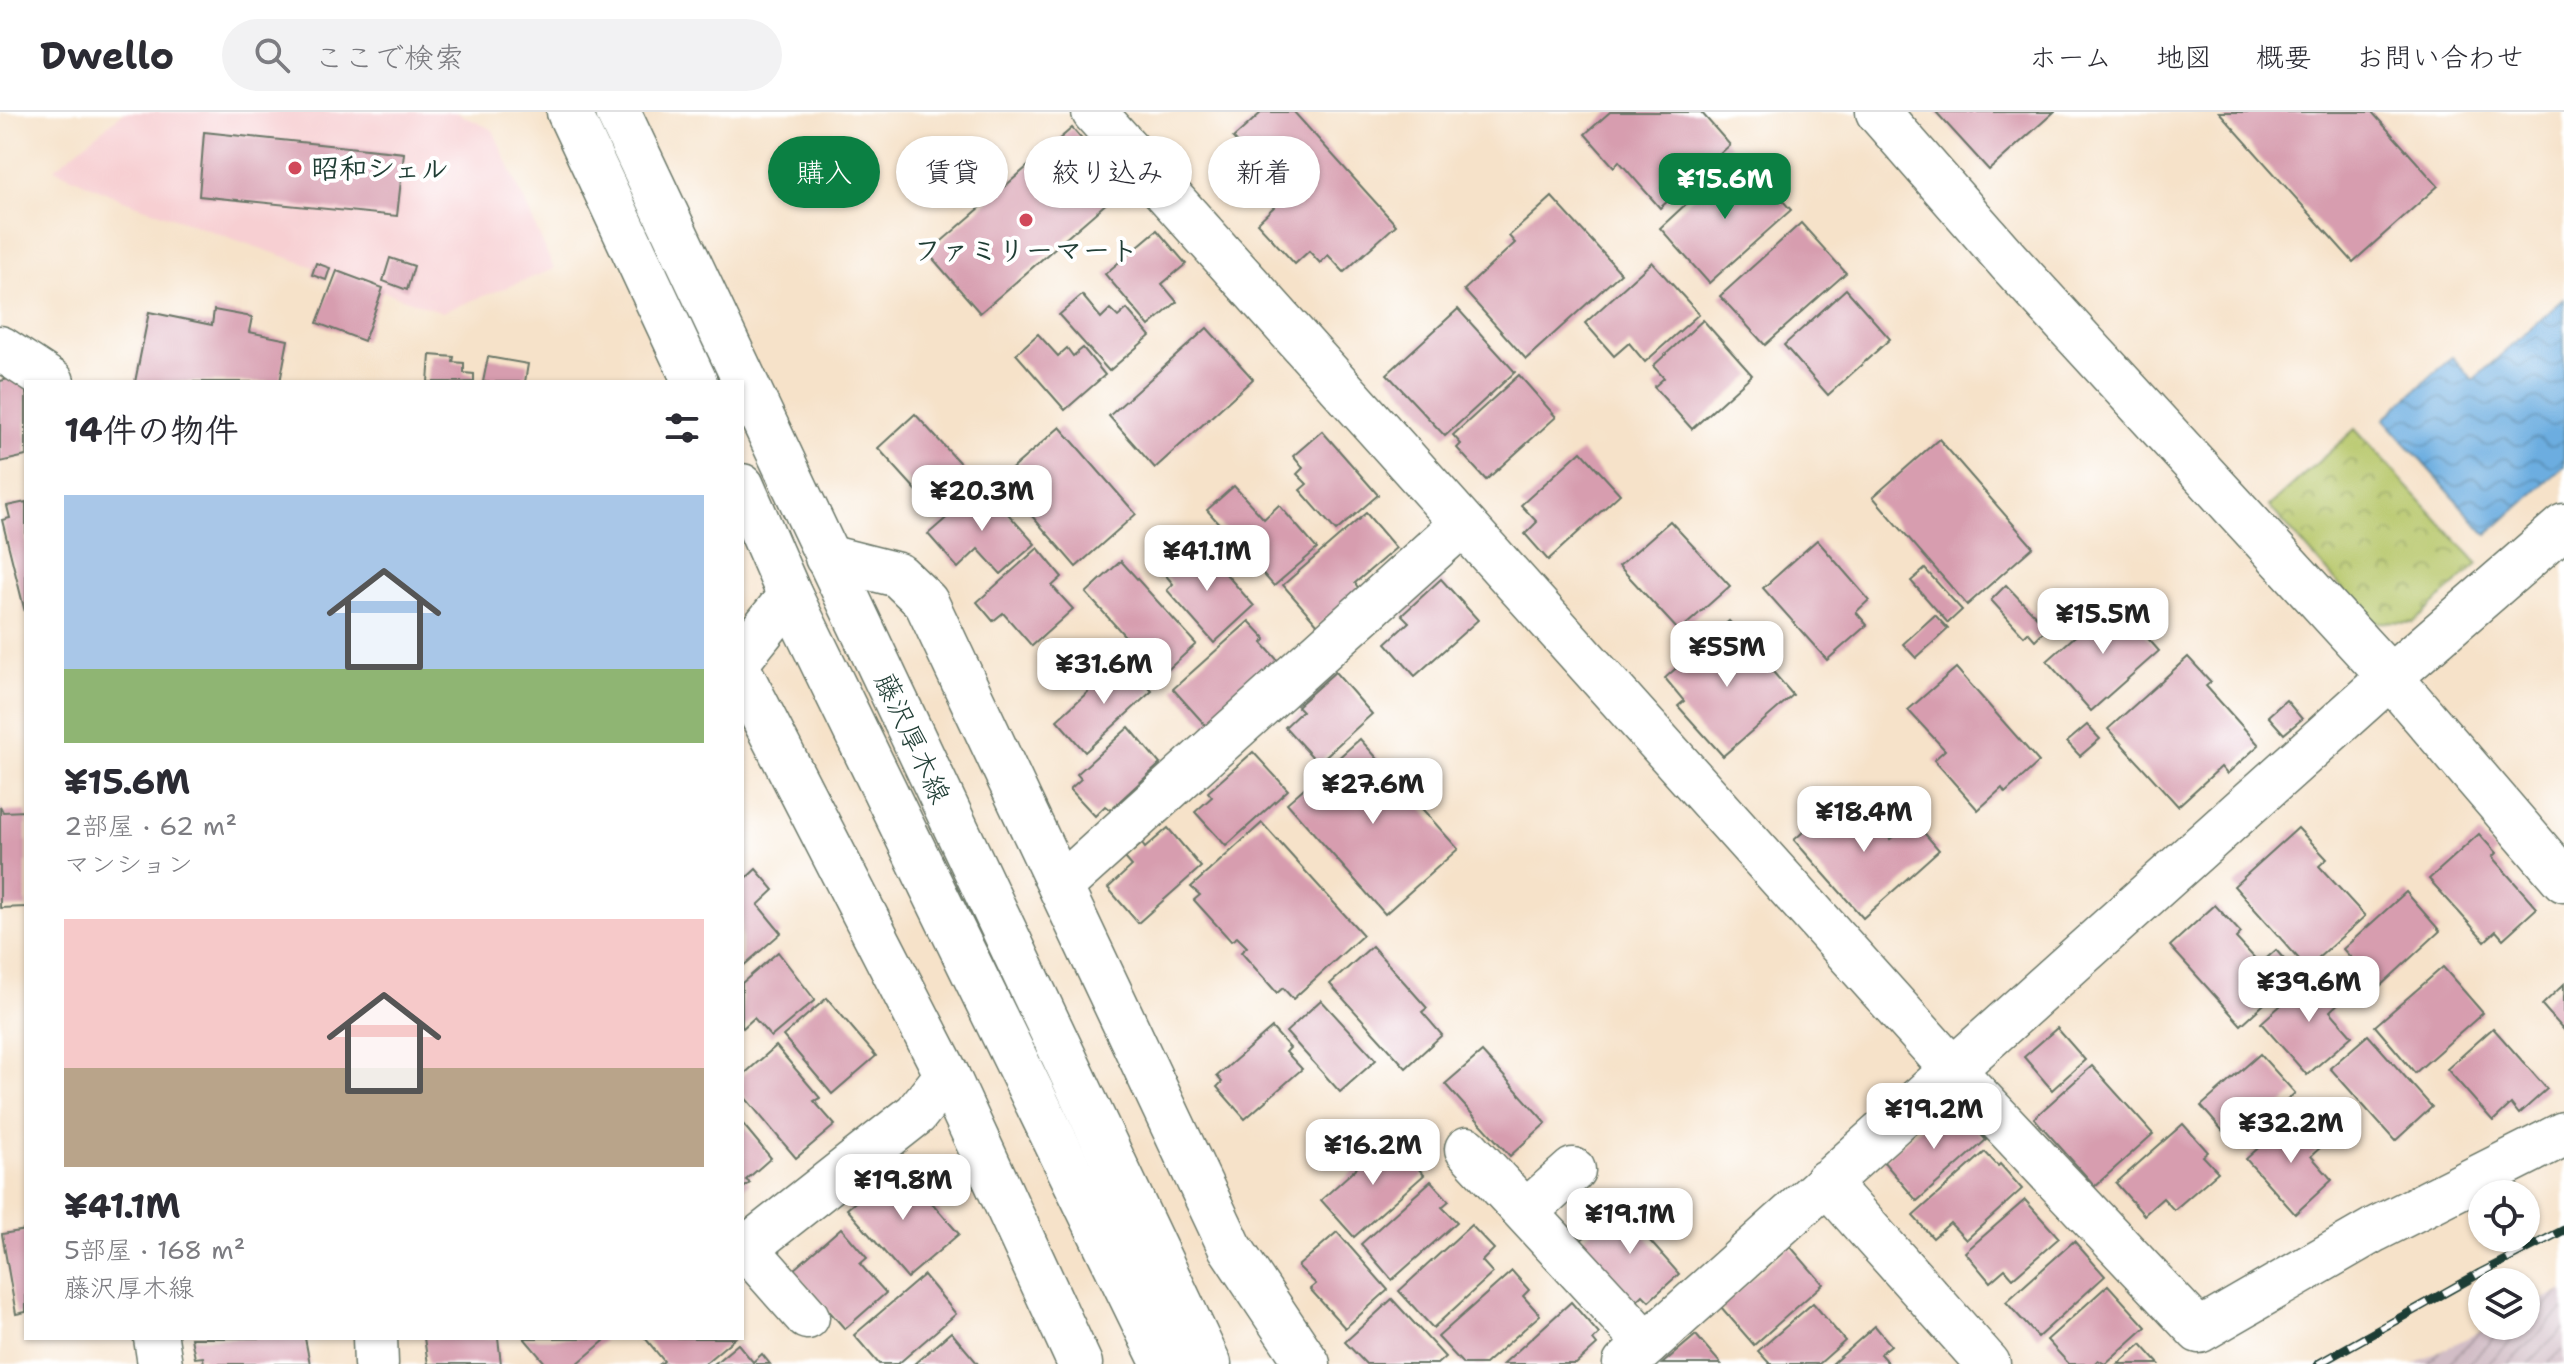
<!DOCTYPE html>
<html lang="ja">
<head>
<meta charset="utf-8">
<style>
  :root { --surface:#fff; --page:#f2f2f3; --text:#2b2b33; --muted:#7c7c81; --line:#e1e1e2; --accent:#0b8043 }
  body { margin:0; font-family:"Shantell Sans","Klee One",sans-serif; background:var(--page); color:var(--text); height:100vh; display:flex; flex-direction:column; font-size:30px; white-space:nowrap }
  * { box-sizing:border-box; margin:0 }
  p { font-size:26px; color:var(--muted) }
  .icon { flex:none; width:44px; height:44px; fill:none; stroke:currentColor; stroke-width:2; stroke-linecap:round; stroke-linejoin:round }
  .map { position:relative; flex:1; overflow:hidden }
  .sheet { position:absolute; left:24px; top:268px; width:720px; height:960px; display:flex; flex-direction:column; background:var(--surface); border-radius:0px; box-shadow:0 2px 6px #0004 }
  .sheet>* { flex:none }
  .banner { position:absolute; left:768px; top:24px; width:760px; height:72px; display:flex; gap:16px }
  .fabs { position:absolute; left:2468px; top:1068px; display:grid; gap:16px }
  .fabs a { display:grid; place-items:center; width:72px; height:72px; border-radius:50%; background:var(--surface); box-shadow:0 2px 6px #0004; font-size:40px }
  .price { position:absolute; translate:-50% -68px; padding:0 18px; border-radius:16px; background:#fff; color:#222; font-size:26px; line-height:52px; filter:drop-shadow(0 2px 4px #0008) }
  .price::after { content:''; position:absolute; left:50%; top:48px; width:24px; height:18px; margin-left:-12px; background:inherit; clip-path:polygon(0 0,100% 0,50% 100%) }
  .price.active { background:var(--accent); color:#fff }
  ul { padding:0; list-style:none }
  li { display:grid; align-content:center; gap:16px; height:424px; padding:0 40px }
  li span { display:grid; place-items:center; height:248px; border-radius:0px; color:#555 }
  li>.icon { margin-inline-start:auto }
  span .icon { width:144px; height:144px; fill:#fffc; stroke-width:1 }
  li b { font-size:34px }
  h2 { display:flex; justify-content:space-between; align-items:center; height:96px; padding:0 40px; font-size:34px }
  .chip { padding:0 28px; border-radius:36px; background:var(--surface); box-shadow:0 2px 6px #0004; font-size:28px; line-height:72px }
  .chip.active { background:var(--accent); color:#fff }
  header { display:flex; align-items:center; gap:48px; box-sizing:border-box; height:112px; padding:0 40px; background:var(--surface); border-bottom:2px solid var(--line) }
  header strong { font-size:38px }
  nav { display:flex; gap:44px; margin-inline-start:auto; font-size:28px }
  .search { width:560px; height:72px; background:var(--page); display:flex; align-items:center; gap:20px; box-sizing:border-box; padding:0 28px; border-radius:44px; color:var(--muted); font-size:30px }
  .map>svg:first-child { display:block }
  .built { fill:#f7cfd2 }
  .industrial { fill:url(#industrial-furrows) }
  .park { fill:url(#park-crowns); stroke:#6a824e; stroke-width:2 }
  .water { fill:url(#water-waves); stroke:#46758a; stroke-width:2 }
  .building { fill:#d79daf }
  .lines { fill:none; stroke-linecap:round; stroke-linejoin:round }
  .minor-casing { stroke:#6a7768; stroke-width:47 }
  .major-casing { stroke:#6a7768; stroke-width:47 }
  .minor { stroke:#fff; stroke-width:44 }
  .major { stroke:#fff; stroke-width:44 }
  .rail-casing { stroke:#1f3d34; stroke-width:9 }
  .rail { stroke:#fff; stroke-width:6; stroke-dasharray:18; stroke-linecap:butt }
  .poi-dot { fill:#d1495b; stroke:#fff; stroke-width:3 }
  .labels { text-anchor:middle; stroke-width:8; stroke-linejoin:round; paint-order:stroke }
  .poi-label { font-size:28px; font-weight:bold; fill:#1f3d34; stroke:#fff; text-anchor:start }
  .street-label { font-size:28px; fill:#1f3d34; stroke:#fff }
</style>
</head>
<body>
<header>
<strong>Dwello</strong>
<div class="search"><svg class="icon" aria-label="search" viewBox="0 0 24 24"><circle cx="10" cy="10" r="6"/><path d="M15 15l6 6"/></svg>ここで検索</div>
<nav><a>ホーム</a><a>地図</a><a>概要</a><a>お問い合わせ</a></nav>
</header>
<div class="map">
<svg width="2564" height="1252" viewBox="0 0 2564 1252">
  <defs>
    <pattern id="industrial-furrows" width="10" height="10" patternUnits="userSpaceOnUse" patternTransform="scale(2)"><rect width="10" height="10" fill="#d2bdc6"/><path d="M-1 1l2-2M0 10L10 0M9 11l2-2" fill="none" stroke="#aa9ba2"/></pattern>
    <pattern id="park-crowns" width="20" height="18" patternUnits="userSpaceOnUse" patternTransform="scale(2)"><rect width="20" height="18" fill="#b6c668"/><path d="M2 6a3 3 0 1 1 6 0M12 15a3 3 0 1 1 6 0" fill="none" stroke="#93a256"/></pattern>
    <pattern id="water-waves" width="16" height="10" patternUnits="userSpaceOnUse" patternTransform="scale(2)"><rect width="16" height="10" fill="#6cade0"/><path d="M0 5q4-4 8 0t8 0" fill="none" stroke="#588eb6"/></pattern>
  </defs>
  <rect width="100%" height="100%" fill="#fff"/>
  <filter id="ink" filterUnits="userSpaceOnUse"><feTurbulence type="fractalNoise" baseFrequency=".0125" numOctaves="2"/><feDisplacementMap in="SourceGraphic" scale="16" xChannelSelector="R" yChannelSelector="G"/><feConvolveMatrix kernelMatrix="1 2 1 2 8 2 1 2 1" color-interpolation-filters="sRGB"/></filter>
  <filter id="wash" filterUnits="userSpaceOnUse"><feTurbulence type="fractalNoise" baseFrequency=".006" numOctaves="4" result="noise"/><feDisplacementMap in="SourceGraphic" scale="32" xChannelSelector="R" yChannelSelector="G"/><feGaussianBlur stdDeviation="1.8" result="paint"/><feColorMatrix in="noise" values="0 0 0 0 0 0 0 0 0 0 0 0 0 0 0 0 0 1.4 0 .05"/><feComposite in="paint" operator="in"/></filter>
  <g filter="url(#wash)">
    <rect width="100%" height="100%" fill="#f6e2c9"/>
    <polygon class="built" points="124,0 455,0 493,18 554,157 442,200 123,88 54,57"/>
    <polygon class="industrial" points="2564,1178 2564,1252 2414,1252 2491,1214 2526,1214 2526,1197"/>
    <polygon class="park" points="2355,317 2478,452 2413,511 2372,510 2269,394"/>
    <polygon class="water" points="2564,187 2564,354 2487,423 2384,307 2452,245 2473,268"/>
    <g id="blocks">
      <g class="building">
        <polygon points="1262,0 1294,0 1396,113 1344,160 1328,143 1320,151 1309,139 1295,152 1257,111 1275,94 1250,67 1261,56 1233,26"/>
        <polygon points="1610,0 1701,0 1730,33 1660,96 1619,49 1614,55 1585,22"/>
        <polygon points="1936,0 2054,0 1989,58"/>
        <polygon points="2219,0 2372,0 2438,74 2353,150"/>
        <polygon points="1072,16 1124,76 980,201 928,141"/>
        <polygon points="204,20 404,41 397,104 199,84"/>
        <polygon points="1747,49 1791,98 1709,171 1660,116 1702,77 1709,83"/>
        <polygon points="1552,85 1621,161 1526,247 1464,178 1515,131 1509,124"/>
        <polygon points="1801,111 1846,161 1765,233 1720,184"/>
        <polygon points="1157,118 1186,152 1162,172 1177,190 1149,214 1105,162"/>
        <polygon points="390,146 414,154 407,178 383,169"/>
        <polygon points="1652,150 1699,202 1645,250 1629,231 1614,244 1585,211"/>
        <polygon points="316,151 330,156 326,168 312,163"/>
        <polygon points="337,159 383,176 364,229 317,211"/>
        <polygon points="1846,177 1890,227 1828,283 1784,233"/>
        <polygon points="1082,183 1101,206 1110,197 1118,205 1127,197 1150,224 1109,259 1059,203"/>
        <polygon points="1458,197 1515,260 1445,324 1387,262"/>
        <polygon points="214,198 252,205 249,220 288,228 280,270 135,270 149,200 212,213"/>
        <polygon points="1703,208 1752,263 1692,317 1654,275 1664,266 1653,254"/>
        <polygon points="1207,216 1253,267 1155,356 1109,304"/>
        <polygon points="1038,222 1058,244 1067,236 1073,244 1083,236 1105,263 1065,298 1016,242"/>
        <polygon points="430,243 454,245 453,250 464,251 464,261 474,262 474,270 428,270"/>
        <polygon points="488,245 528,252 525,270 483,270"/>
        <polygon points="26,263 26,344 0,350 0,269"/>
        <polygon points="1519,263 1556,305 1486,368 1457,336 1461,332 1453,323"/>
        <polygon points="915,302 977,370 950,394 937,379 926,389 878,336"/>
        <polygon points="1060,315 1136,402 1076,455 1000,367"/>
        <polygon points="1322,319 1378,383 1336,419 1300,378 1307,372 1297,362 1303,356 1293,344"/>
        <polygon points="1939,327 2033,435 1967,493 1873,385"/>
        <polygon points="1581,339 1620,382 1548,448 1525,422 1537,410 1521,393"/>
        <polygon points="983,374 1035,432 1001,462 978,437 958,456 928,422"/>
        <polygon points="1234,374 1264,407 1279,393 1317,437 1274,474 1207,398"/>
        <polygon points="26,390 26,499 25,500 2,408 10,406 7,394"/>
        <polygon points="1366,401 1396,436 1355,471 1359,477 1318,513 1283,473"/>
        <polygon points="1670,409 1730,474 1679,519 1619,454"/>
        <polygon points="1817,428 1869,488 1856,500 1867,513 1827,548 1763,476"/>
        <polygon points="1198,430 1254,494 1214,531 1167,478 1173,472 1164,461"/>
        <polygon points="1038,436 1062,465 1052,474 1073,497 1032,534 1003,501 993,509 977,490"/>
        <polygon points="1121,449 1196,532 1161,564 1086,481"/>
        <polygon points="1925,457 1962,498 1948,511 1911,469"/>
        <polygon points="1441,467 1478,508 1415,564 1386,531 1409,510 1402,503"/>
        <polygon points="2006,473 2047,516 2035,528 2028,520 2024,524 1991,488"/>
        <polygon points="2115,489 2159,539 2091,599 2047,549"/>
        <polygon points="1935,503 1948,517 1916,546 1903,532"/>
        <polygon points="1249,509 1266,527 1262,531 1280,551 1208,616 1173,577"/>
        <polygon points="1729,509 1793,583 1723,644 1678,594 1684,589 1665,566"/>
        <polygon points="2188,545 2211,570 2206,574 2259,633 2227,662 2221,655 2178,694 2108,617"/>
        <polygon points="1123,548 1152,579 1085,640 1057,608"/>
        <polygon points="1956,556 2039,650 2005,681 2002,676 1978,698 1934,648 1945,638 1908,598"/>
        <polygon points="1335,560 1372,602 1318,651 1285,615 1302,599 1297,594"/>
        <polygon points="2286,588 2302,607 2284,622 2268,604"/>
        <polygon points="2087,613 2100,627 2080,644 2067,630"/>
        <polygon points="1129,615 1160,652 1110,698 1105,694 1095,704 1070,677 1081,667 1077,662"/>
        <polygon points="1360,627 1458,737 1385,802 1287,691"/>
        <polygon points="1253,640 1288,678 1226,734 1195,700 1212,685 1208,680"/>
        <polygon points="1848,680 1890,727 1913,708 1939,738 1863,806 1794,728"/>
        <polygon points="0,694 3,700 26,699 26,795 0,796"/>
        <polygon points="1262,711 1363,823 1293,887 1283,876 1277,881 1241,840 1247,835 1237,825 1231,829 1194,788 1200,783 1191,775"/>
        <polygon points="1168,716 1201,755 1138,811 1108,776 1132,754 1125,746 1142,732 1145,736"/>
        <polygon points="2298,716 2327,747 2319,754 2365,804 2307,856 2234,774"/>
        <polygon points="2479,722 2496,741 2492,745 2537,796 2503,827 2496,819 2485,829 2429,767"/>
        <polygon points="756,757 774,778 758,793 781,821 742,855 742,770"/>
        <polygon points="2406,780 2440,819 2378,876 2343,837"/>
        <polygon points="2215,793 2241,821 2236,826 2260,852 2276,838 2297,862 2241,913 2170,834"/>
        <polygon points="1372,834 1427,896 1422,900 1442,923 1406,956 1330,872"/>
        <polygon points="778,840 815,888 771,925 754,906 743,916 742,915 742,871"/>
        <polygon points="2443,855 2483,901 2415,961 2375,914"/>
        <polygon points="2319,859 2343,887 2330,899 2352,924 2307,963 2261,911"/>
        <polygon points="2564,872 2564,918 2542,893"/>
        <polygon points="827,886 876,944 832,982 783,924"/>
        <polygon points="1321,888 1376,948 1340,980 1286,920"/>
        <polygon points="1272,916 1290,936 1286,940 1302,957 1245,1007 1217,975 1222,970 1217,964"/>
        <polygon points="2057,916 2085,948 2052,978 2024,945"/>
        <polygon points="2493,916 2547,977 2519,1002 2511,992 2493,1009 2447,957"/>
        <polygon points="2368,923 2432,995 2395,1029 2330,956"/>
        <polygon points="776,934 820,986 814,989 835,1013 796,1046 742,982 742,964"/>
        <polygon points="1482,940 1546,1011 1510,1044 1445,972"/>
        <polygon points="2260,942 2295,981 2236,1034 2201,994"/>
        <polygon points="2092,954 2153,1022 2095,1074 2034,1006"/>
        <polygon points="1950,989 1986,1028 1917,1089 1883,1049"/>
        <polygon points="2293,1005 2321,1035 2311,1044 2332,1068 2295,1102 2246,1047"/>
        <polygon points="742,1011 771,1046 746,1068 750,1071 742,1077"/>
        <polygon points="2183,1012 2208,1040 2203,1044 2218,1060 2174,1098 2163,1086 2144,1103 2116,1071"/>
        <polygon points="1391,1025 1424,1063 1354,1125 1321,1088"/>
        <polygon points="1985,1040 1998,1054 2000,1052 2022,1077 1966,1128 1950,1111 1933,1126 1913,1104"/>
        <polygon points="899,1053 959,1122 907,1166 847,1097"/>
        <polygon points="1431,1069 1449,1089 1442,1095 1457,1110 1392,1168 1361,1132"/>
        <polygon points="2025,1088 2059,1126 2013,1166 2005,1157 1990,1170 1965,1140"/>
        <polygon points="1620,1095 1679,1162 1649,1189 1643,1183 1636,1190 1581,1128"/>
        <polygon points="1471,1113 1494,1137 1482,1149 1493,1161 1433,1216 1399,1179"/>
        <polygon points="841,1116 867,1146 860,1152 886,1181 845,1217 793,1158"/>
        <polygon points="26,1118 26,1200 16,1202 2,1122"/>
        <polygon points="1337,1120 1388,1178 1345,1216 1310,1177 1316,1172 1298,1154"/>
        <polygon points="2074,1129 2105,1164 2038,1225 2006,1190"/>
        <polygon points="1790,1134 1823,1172 1754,1233 1721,1195"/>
        <polygon points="1512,1159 1529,1178 1523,1184 1540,1203 1485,1252 1463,1252 1438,1225"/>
        <polygon points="924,1163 956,1202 898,1252 879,1252 854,1223"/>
        <polygon points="2108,1173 2146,1215 2105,1252 2098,1248 2094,1252 2069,1252 2047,1228"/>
        <polygon points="1392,1187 1445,1245 1437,1252 1366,1252 1345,1230"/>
        <polygon points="1571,1190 1599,1222 1593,1228 1597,1233 1576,1252 1503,1252"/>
        <polygon points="1813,1191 1845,1229 1819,1252 1770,1252 1758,1239"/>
        <polygon points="1875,1214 1891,1233 1880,1242 1889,1252 1832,1252"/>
        <polygon points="951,1220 978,1252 914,1252"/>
        <polygon points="1696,1223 1721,1252 1662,1252"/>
        <polygon points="191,1226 305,1226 310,1252 204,1252 203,1245 195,1246"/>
        <polygon points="424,1226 498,1226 501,1252 428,1252"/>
        <polygon points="524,1226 601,1226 604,1229 577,1252 546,1252"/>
        <polygon points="645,1226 735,1226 704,1252 660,1252 664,1249"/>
        <polygon points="738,1232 753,1250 762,1242 770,1252 714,1252"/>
        <polygon points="2141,1232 2159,1252 2118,1252"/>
      </g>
    </g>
  </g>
  <g filter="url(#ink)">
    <use href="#blocks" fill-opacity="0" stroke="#6a7768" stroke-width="2"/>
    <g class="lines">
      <g class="minor-casing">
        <g id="minor">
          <polyline points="1094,0 1952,957 2199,1219 2374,1118 2564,1022"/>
          <polyline points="1878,0 2009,150 2390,565 2564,768"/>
          <polyline points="0,236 52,270"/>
          <polyline points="827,445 898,463 926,490 1230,1135 1308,1252"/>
          <polyline points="742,544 790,484"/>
          <polyline points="742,564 947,963 1080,1252"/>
          <polyline points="1061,774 1462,412"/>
          <polyline points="1467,1037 1647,1232"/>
          <polyline points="1826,1070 1988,1252"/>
          <polyline points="1526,1100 1573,1058"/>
          <polyline points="742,1131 746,1136 916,1002 947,963"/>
          <polyline points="746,1136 807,1205"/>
          <polyline points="156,1226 160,1252"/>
          <polyline points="375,1226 376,1252"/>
          <polyline points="1625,1252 2390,565 2564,414"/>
        </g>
      </g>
      <g class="major-casing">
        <g id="major">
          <polyline points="569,0 695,270"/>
          <polyline points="618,0 1209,1252"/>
          <polyline points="742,374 790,484 1164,1252"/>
        </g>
      </g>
      <use href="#minor" class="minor"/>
      <use href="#major" class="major"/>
      <g class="rail-casing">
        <polyline id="rail" points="2318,1252 2480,1161 2564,1118"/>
      </g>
      <use href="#rail" class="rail"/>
    </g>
  </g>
  <g class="poi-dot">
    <circle cx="295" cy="56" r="8"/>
    <circle cx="1026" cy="108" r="8"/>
  </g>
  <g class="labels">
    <g class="poi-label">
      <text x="311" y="66">昭和シェル</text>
      <text x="1026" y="148" text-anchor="middle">ファミリーマート</text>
    </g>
    <g class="street-label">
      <text transform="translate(913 626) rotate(65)" y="10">藤沢厚木線</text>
    </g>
  </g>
</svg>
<div class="fabs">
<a><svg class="icon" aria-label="locate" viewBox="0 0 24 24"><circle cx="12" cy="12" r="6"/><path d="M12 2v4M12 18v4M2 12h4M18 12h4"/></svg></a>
<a><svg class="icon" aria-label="layers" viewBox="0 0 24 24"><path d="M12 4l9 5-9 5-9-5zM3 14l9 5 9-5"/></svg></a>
</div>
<b class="price active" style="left:1725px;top:109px">¥15.6M</b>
<b class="price" style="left:982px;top:421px">¥20.3M</b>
<b class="price" style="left:1207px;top:481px">¥41.1M</b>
<b class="price" style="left:2103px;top:544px">¥15.5M</b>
<b class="price" style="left:1727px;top:577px">¥55M</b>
<b class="price" style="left:1104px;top:594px">¥31.6M</b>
<b class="price" style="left:1373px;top:714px">¥27.6M</b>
<b class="price" style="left:1864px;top:742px">¥18.4M</b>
<b class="price" style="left:2309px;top:912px">¥39.6M</b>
<b class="price" style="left:1934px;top:1039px">¥19.2M</b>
<b class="price" style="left:2291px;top:1053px">¥32.2M</b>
<b class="price" style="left:1373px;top:1075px">¥16.2M</b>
<b class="price" style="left:903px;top:1110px">¥19.8M</b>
<b class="price" style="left:1630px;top:1144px">¥19.1M</b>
<div class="banner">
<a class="chip active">購入</a>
<a class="chip">賃貸</a>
<a class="chip">絞り込み</a>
<a class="chip">新着</a>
</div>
<section class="sheet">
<h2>14件の物件<svg class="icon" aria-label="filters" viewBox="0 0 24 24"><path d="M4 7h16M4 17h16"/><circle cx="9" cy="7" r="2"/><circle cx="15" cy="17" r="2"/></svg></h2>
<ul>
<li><span style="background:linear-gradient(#a9c7e8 70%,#8fb573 0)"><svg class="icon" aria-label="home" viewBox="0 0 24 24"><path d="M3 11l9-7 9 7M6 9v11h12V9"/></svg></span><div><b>¥15.6M</b><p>2部屋 · 62 m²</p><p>マンション</p></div></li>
<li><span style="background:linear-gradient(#f6c9c9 60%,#b9a48a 0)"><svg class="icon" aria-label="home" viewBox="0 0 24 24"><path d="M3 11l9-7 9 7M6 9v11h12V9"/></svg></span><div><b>¥41.1M</b><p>5部屋 · 168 m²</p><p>藤沢厚木線</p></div></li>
</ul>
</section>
</div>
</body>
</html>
